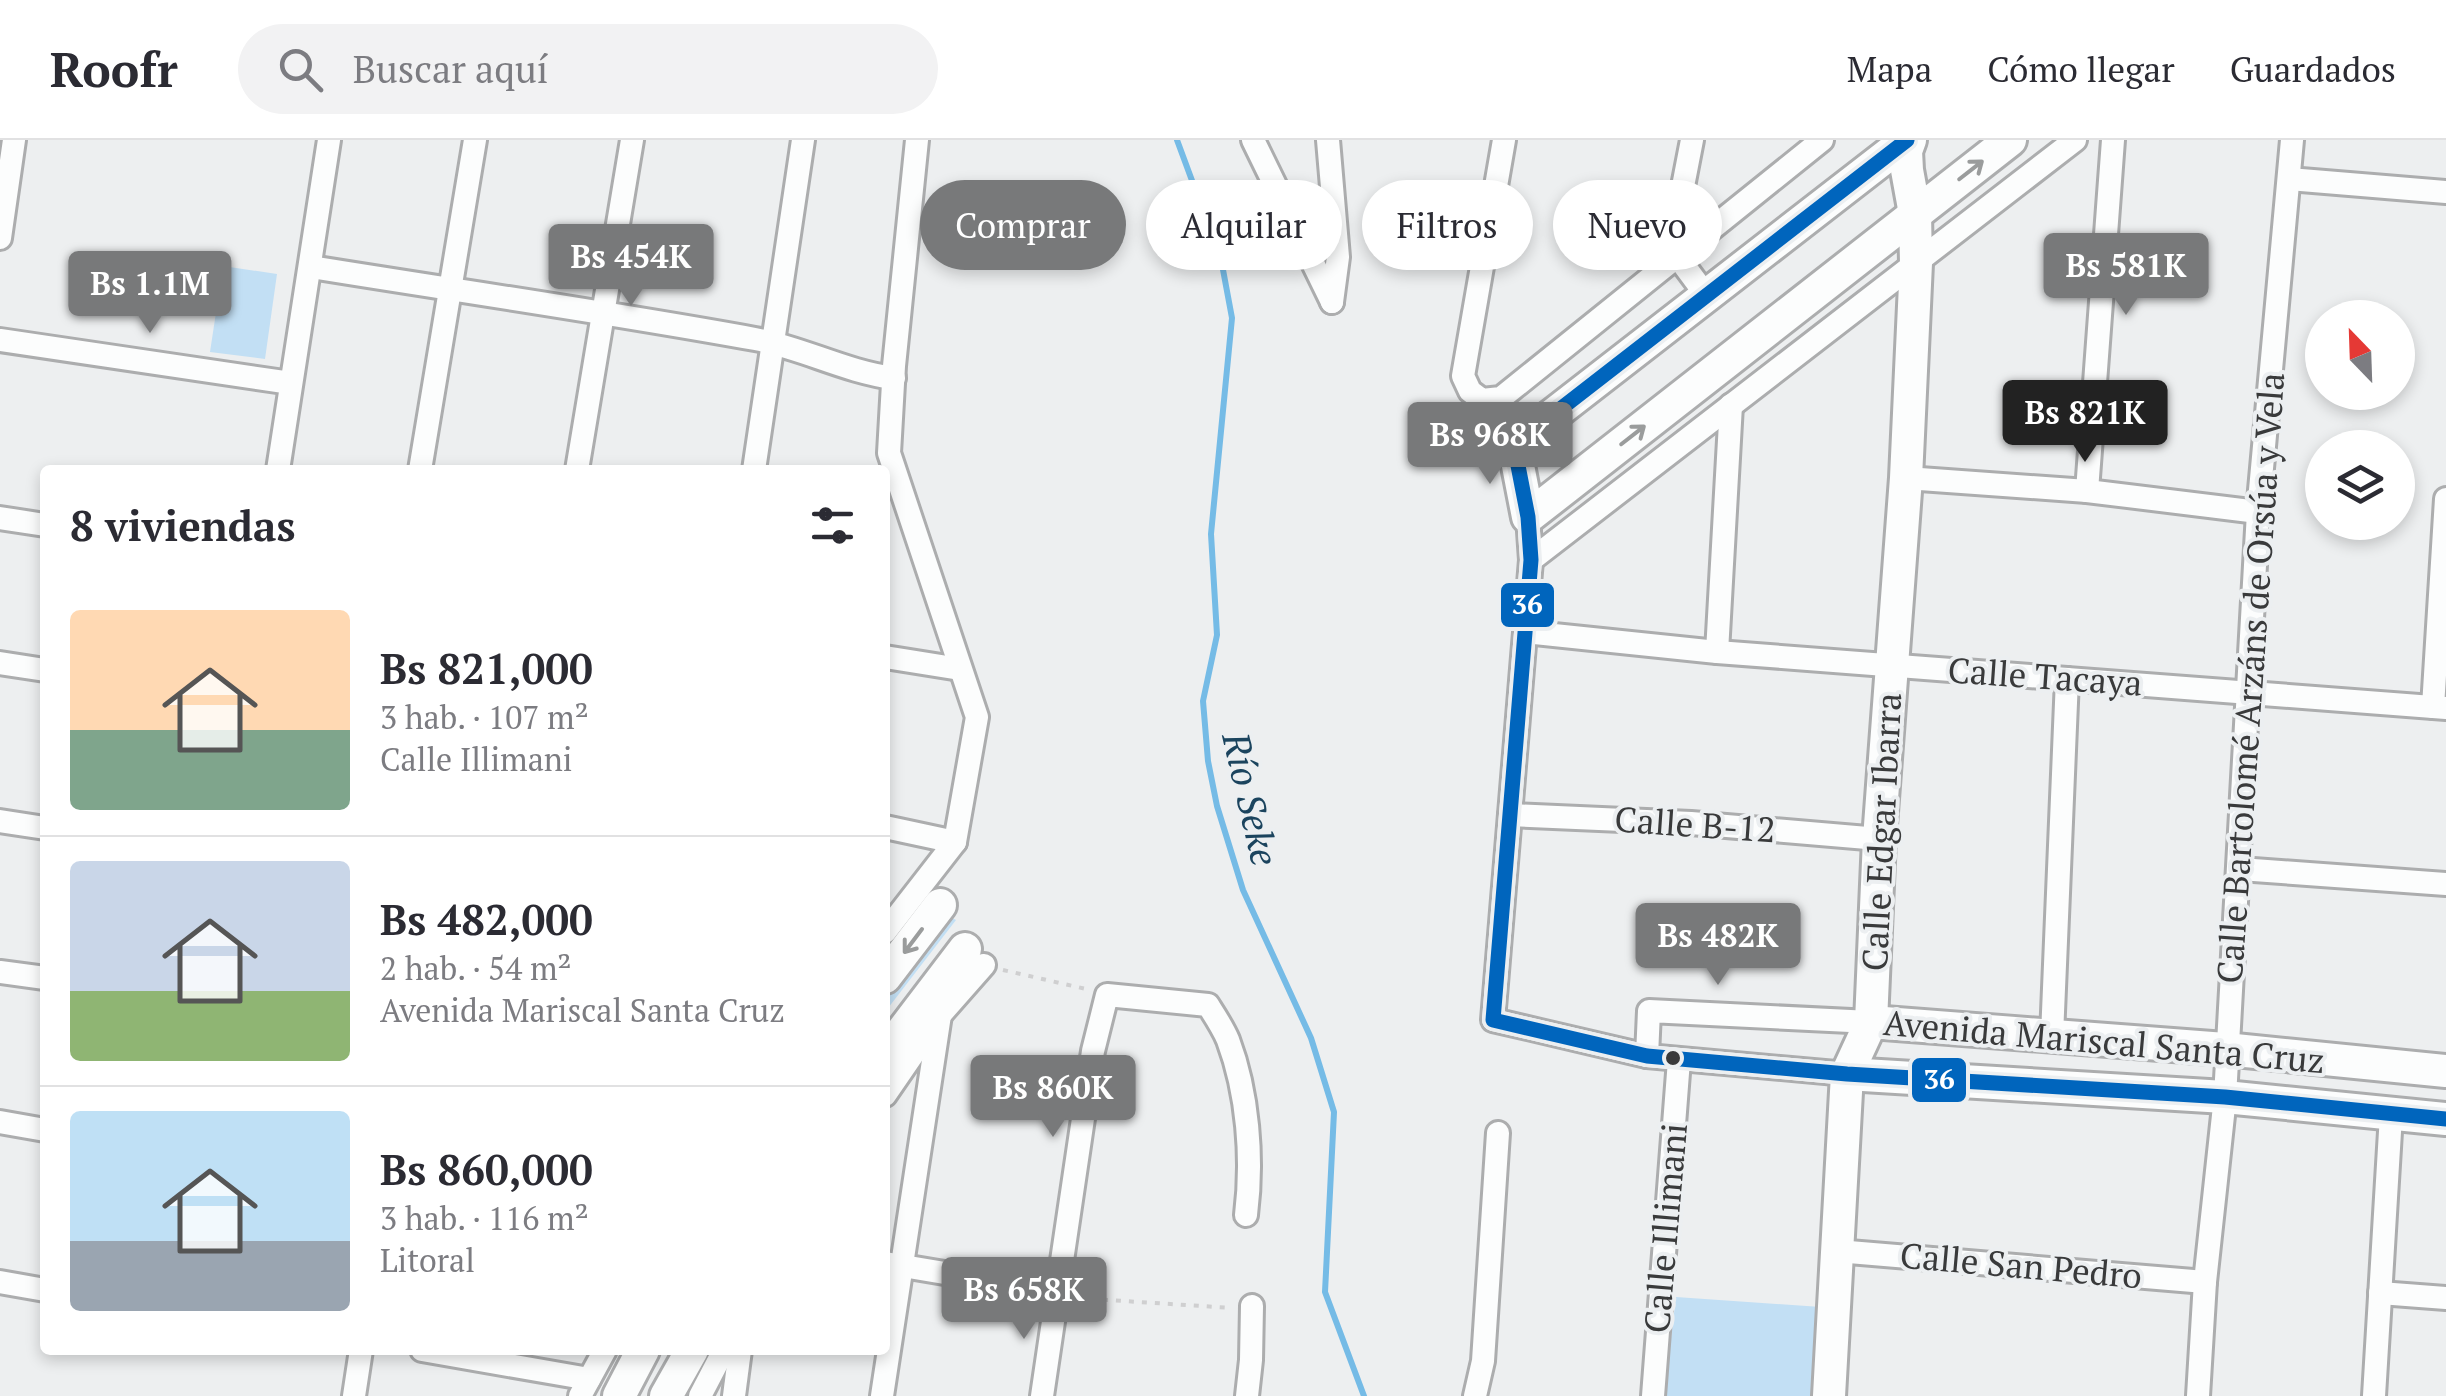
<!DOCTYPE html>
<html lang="es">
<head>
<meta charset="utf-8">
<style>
  :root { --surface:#fff; --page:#f2f2f3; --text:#2b2b33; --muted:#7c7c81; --line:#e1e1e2; --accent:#78797a }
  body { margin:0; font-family:"PT Serif",serif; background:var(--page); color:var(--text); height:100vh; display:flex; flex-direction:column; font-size:38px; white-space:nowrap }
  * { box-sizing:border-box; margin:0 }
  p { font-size:32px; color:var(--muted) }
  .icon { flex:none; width:55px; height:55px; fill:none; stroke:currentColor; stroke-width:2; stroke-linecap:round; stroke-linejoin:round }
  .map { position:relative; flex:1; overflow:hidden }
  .sheet { position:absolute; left:40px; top:325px; width:850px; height:890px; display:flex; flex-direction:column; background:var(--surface); border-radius:10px; box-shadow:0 5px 15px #0003 }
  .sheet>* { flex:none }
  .hud { position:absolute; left:920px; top:40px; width:950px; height:90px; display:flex; gap:20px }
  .needle { width:65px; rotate:337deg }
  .controls { position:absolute; left:2305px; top:160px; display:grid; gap:20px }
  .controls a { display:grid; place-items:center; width:110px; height:110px; border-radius:50%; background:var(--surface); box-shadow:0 5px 15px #0003; font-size:50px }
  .price { position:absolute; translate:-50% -85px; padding:0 22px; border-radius:10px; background:var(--accent); color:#fff; font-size:32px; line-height:65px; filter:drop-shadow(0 2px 5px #0008) }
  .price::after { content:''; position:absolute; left:50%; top:60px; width:30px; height:22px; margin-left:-15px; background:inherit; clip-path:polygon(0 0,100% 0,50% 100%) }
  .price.selected { background:#222; color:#fff }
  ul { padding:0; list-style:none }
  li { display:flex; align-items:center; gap:30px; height:250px; padding:0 30px }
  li+li { border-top:2px solid var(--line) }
  li span { display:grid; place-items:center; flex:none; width:280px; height:200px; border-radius:10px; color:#555 }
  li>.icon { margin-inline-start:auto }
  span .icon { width:120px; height:120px; fill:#fffc; stroke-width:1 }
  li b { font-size:42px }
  h2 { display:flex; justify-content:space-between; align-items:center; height:120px; padding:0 30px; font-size:42px }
  .chip { padding:0 35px; border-radius:45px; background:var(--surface); box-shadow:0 5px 15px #0003; font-size:35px; line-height:90px }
  .chip.selected { background:var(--accent); color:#fff }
  header { display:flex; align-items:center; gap:60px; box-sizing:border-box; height:140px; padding:0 50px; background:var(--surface); border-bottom:2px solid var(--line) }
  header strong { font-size:48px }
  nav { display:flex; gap:55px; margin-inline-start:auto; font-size:35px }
  .search { width:700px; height:90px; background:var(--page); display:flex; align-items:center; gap:25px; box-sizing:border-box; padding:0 35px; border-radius:55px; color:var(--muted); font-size:38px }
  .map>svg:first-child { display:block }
  .green { fill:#c2dff4 }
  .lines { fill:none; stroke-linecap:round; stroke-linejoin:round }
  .stream { stroke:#75bbe6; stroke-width:6 }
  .street-casing { stroke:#acadae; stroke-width:28 }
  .secondary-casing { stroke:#acadae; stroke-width:38 }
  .path { stroke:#cfcfd0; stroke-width:4; stroke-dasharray:5 8; stroke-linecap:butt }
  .street { stroke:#fcfdfd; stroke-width:22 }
  .secondary { stroke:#fcfdfd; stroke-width:32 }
  .bus-1-casing { stroke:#eceff1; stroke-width:22 }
  .bus-1 { stroke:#0065bd; stroke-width:15 }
  .oneway { stroke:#9a9c9c }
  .bus-dot { fill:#393a3b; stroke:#eceff1; stroke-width:4 }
  .labels { text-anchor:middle; stroke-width:8; stroke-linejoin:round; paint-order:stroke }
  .street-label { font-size:35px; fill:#393a3b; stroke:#eceff1 }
  .water-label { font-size:38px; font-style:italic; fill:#1b445e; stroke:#eceff1 }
  .line-badge { stroke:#eceff1; stroke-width:4 }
  .badge-label { font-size:28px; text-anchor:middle; font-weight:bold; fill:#fff }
</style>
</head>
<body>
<header>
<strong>Roofr</strong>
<div class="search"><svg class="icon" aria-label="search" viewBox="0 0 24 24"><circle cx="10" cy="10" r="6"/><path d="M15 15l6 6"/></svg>Buscar aquí</div>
<nav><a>Mapa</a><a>Cómo llegar</a><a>Guardados</a></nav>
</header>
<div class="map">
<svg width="2446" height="1256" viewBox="0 0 2446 1256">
  <rect width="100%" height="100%" fill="#edeff0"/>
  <g class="green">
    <polygon points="223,126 277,134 265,219 210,212"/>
    <polygon points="942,773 956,780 885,872 885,844"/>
    <polygon points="1676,1157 1821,1167 1813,1256 1664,1256"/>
  </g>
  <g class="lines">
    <polyline class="stream" points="1177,0 1221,119 1232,178 1211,394 1217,495 1203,561 1208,621 1217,666 1243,750 1311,898 1334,972 1325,1152 1364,1256"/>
    <g class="street-casing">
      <g id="street">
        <polyline points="1253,0 1332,162"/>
        <polyline points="1328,0 1338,117 1332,162"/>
        <polyline points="1504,0 1463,236 1470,251 1482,260 1501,258 1822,0"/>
        <polyline points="1692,0 1673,98 1677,116 1706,155"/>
        <polyline points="2289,39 2446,52"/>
        <polyline points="0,98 14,0"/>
        <path d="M311 127C459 151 607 172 755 199 803 208 846 232 894 238"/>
        <polyline points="0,200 291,243"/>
        <polyline points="278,330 329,0"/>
        <polyline points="420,330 475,0"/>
        <polyline points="577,330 632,0"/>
        <polyline points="754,330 803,0"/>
        <polyline points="1906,338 2087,351 2258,372"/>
        <polyline points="2087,351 2113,0"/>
        <polyline points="1528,377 1531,420 1493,880 1647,916 1847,934"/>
        <polyline points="0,378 45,385"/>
        <polyline points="1531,420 2075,0"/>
        <polyline points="1525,492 1717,512 2446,568"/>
        <polyline points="1717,512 1731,265"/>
        <polyline points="885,517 960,529"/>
        <polyline points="0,523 45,530"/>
        <polyline points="2433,567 2446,359"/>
        <polyline points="1510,675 1691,683 1879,699"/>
        <polyline points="0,681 45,688"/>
        <polyline points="885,687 955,702"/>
        <polyline points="2240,729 2446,744"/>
        <polyline points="885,792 955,702 977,577 889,313 894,226 917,0"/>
        <polyline points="0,832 45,838"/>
        <polyline points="2052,896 2067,539"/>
        <polyline points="1647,916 1649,871 1871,882"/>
        <polyline points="885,955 940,875 984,825"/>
        <polyline points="0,982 45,990"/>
        <polyline points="1837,1111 2205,1142"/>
        <polyline points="885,1123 1022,1146 1057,1156"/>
        <polyline points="0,1142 45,1150"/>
        <polyline points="2380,1153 2446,1158"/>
        <polyline points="422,1210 589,1239"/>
        <polyline points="354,1256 361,1210"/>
        <polyline points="580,1256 605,1210"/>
        <polyline points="700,1256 724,1210"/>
        <polyline points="734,1256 740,1210"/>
        <polyline points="882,1256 940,875"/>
        <path d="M1042 1256 1093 911 1107 855 1208 865C1215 876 1223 888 1228 900 1248 953 1253 1019 1246 1075"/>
        <polyline points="1247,1256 1251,1220 1252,1166"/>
        <polyline points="1475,1256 1483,1221 1498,993"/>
        <polyline points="1653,1256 1679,920"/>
        <polyline points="2198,1256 2205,1142 2225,957 2258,372 2292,0"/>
        <polyline points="2374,1256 2391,975"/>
      </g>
    </g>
    <g class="secondary-casing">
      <g id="secondary">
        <polyline points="1907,0 1514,305 1528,377 2010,0"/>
        <polyline points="885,837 940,765"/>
        <polyline points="1871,882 2225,909 2446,931"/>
        <polyline points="885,914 965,809"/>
        <polyline points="1847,934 2225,957 2446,979"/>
        <polyline points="619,1256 643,1210"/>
        <polyline points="666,1256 692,1210"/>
        <polyline points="1829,1256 1847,934 1871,882 1879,699 1906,338 1916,123 1915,74 1907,30 1906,11 1910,0"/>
      </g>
    </g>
    <g class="path">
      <polyline points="1003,830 1086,849"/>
      <polyline points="1077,1158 1232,1168"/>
    </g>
    <use href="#street" class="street"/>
    <use href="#secondary" class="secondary"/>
    <g class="bus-1-casing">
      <polyline id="bus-1" points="1907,0 1514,305 1528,377 1531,420 1493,880 1647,916 1847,934 2225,957 2446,979"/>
    </g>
    <use href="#bus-1" class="bus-1"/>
  </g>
  <defs><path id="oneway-shaft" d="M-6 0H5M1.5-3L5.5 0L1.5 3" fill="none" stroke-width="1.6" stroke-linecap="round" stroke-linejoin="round" transform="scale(2.5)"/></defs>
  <g class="oneway">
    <use href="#oneway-shaft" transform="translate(1971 30) rotate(-38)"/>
    <use href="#oneway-shaft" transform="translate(1633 295) rotate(-38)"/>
    <use href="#oneway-shaft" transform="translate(913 801) rotate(127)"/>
  </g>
  <circle class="bus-dot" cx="1673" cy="918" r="9"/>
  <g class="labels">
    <g class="street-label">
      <text transform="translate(2045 537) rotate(4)" y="12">Calle Tacaya</text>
      <text transform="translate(2251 538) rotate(-86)" y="12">Calle Bartolomé Arzáns de Orsúa y Vela</text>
      <text transform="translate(1695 685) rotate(4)" y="12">Calle B-12</text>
      <text transform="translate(1882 692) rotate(-87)" y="12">Calle Edgar Ibarra</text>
      <text transform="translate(2104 902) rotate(5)" y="12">Avenida Mariscal Santa Cruz</text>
      <text transform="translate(1666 1088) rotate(-85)" y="12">Calle Illimani</text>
      <text transform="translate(2021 1126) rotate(5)" y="12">Calle San Pedro</text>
    </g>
    <g class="water-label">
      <text transform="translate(1250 659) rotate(77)" y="13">Río Seke</text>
    </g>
  </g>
  <g class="line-badge">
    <rect x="1499" y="441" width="57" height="48" rx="10" fill="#0065bd"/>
    <rect x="1910" y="916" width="58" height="48" rx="10" fill="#0065bd"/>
  </g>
  <g class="badge-label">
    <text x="1527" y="474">36</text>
    <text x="1939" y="949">36</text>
  </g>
</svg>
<div class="controls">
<a><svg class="needle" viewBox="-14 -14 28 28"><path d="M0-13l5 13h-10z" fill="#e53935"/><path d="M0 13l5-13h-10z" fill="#7c7c81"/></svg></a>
<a><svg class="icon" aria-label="layers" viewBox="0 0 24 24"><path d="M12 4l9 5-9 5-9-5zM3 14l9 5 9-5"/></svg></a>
</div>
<b class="price" style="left:631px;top:169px">Bs 454K</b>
<b class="price" style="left:2126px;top:178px">Bs 581K</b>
<b class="price" style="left:150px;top:196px">Bs 1.1M</b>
<b class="price selected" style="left:2085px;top:325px">Bs 821K</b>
<b class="price" style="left:1490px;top:347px">Bs 968K</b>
<b class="price" style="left:1718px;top:848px">Bs 482K</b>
<b class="price" style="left:1053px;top:1000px">Bs 860K</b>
<b class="price" style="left:1024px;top:1202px">Bs 658K</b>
<div class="hud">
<a class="chip selected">Comprar</a>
<a class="chip">Alquilar</a>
<a class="chip">Filtros</a>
<a class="chip">Nuevo</a>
</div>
<section class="sheet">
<h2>8 viviendas<svg class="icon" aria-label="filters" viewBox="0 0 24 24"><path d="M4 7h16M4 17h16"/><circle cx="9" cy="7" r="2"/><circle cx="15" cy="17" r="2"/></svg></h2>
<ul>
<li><span style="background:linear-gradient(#ffd9b3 60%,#7fa58c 0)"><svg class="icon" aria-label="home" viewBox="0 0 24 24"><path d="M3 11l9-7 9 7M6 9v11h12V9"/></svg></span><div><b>Bs 821,000</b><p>3 hab. · 107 m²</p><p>Calle Illimani</p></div></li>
<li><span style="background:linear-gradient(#c9d6e8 65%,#8fb573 0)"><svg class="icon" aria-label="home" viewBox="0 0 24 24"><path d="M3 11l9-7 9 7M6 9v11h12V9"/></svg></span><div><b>Bs 482,000</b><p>2 hab. · 54 m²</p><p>Avenida Mariscal Santa Cruz</p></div></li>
<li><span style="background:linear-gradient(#bfe0f5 65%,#9aa5b1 0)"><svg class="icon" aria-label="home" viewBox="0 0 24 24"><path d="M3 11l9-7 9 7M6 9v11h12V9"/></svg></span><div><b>Bs 860,000</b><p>3 hab. · 116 m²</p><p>Litoral</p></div></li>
</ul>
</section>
</div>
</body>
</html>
